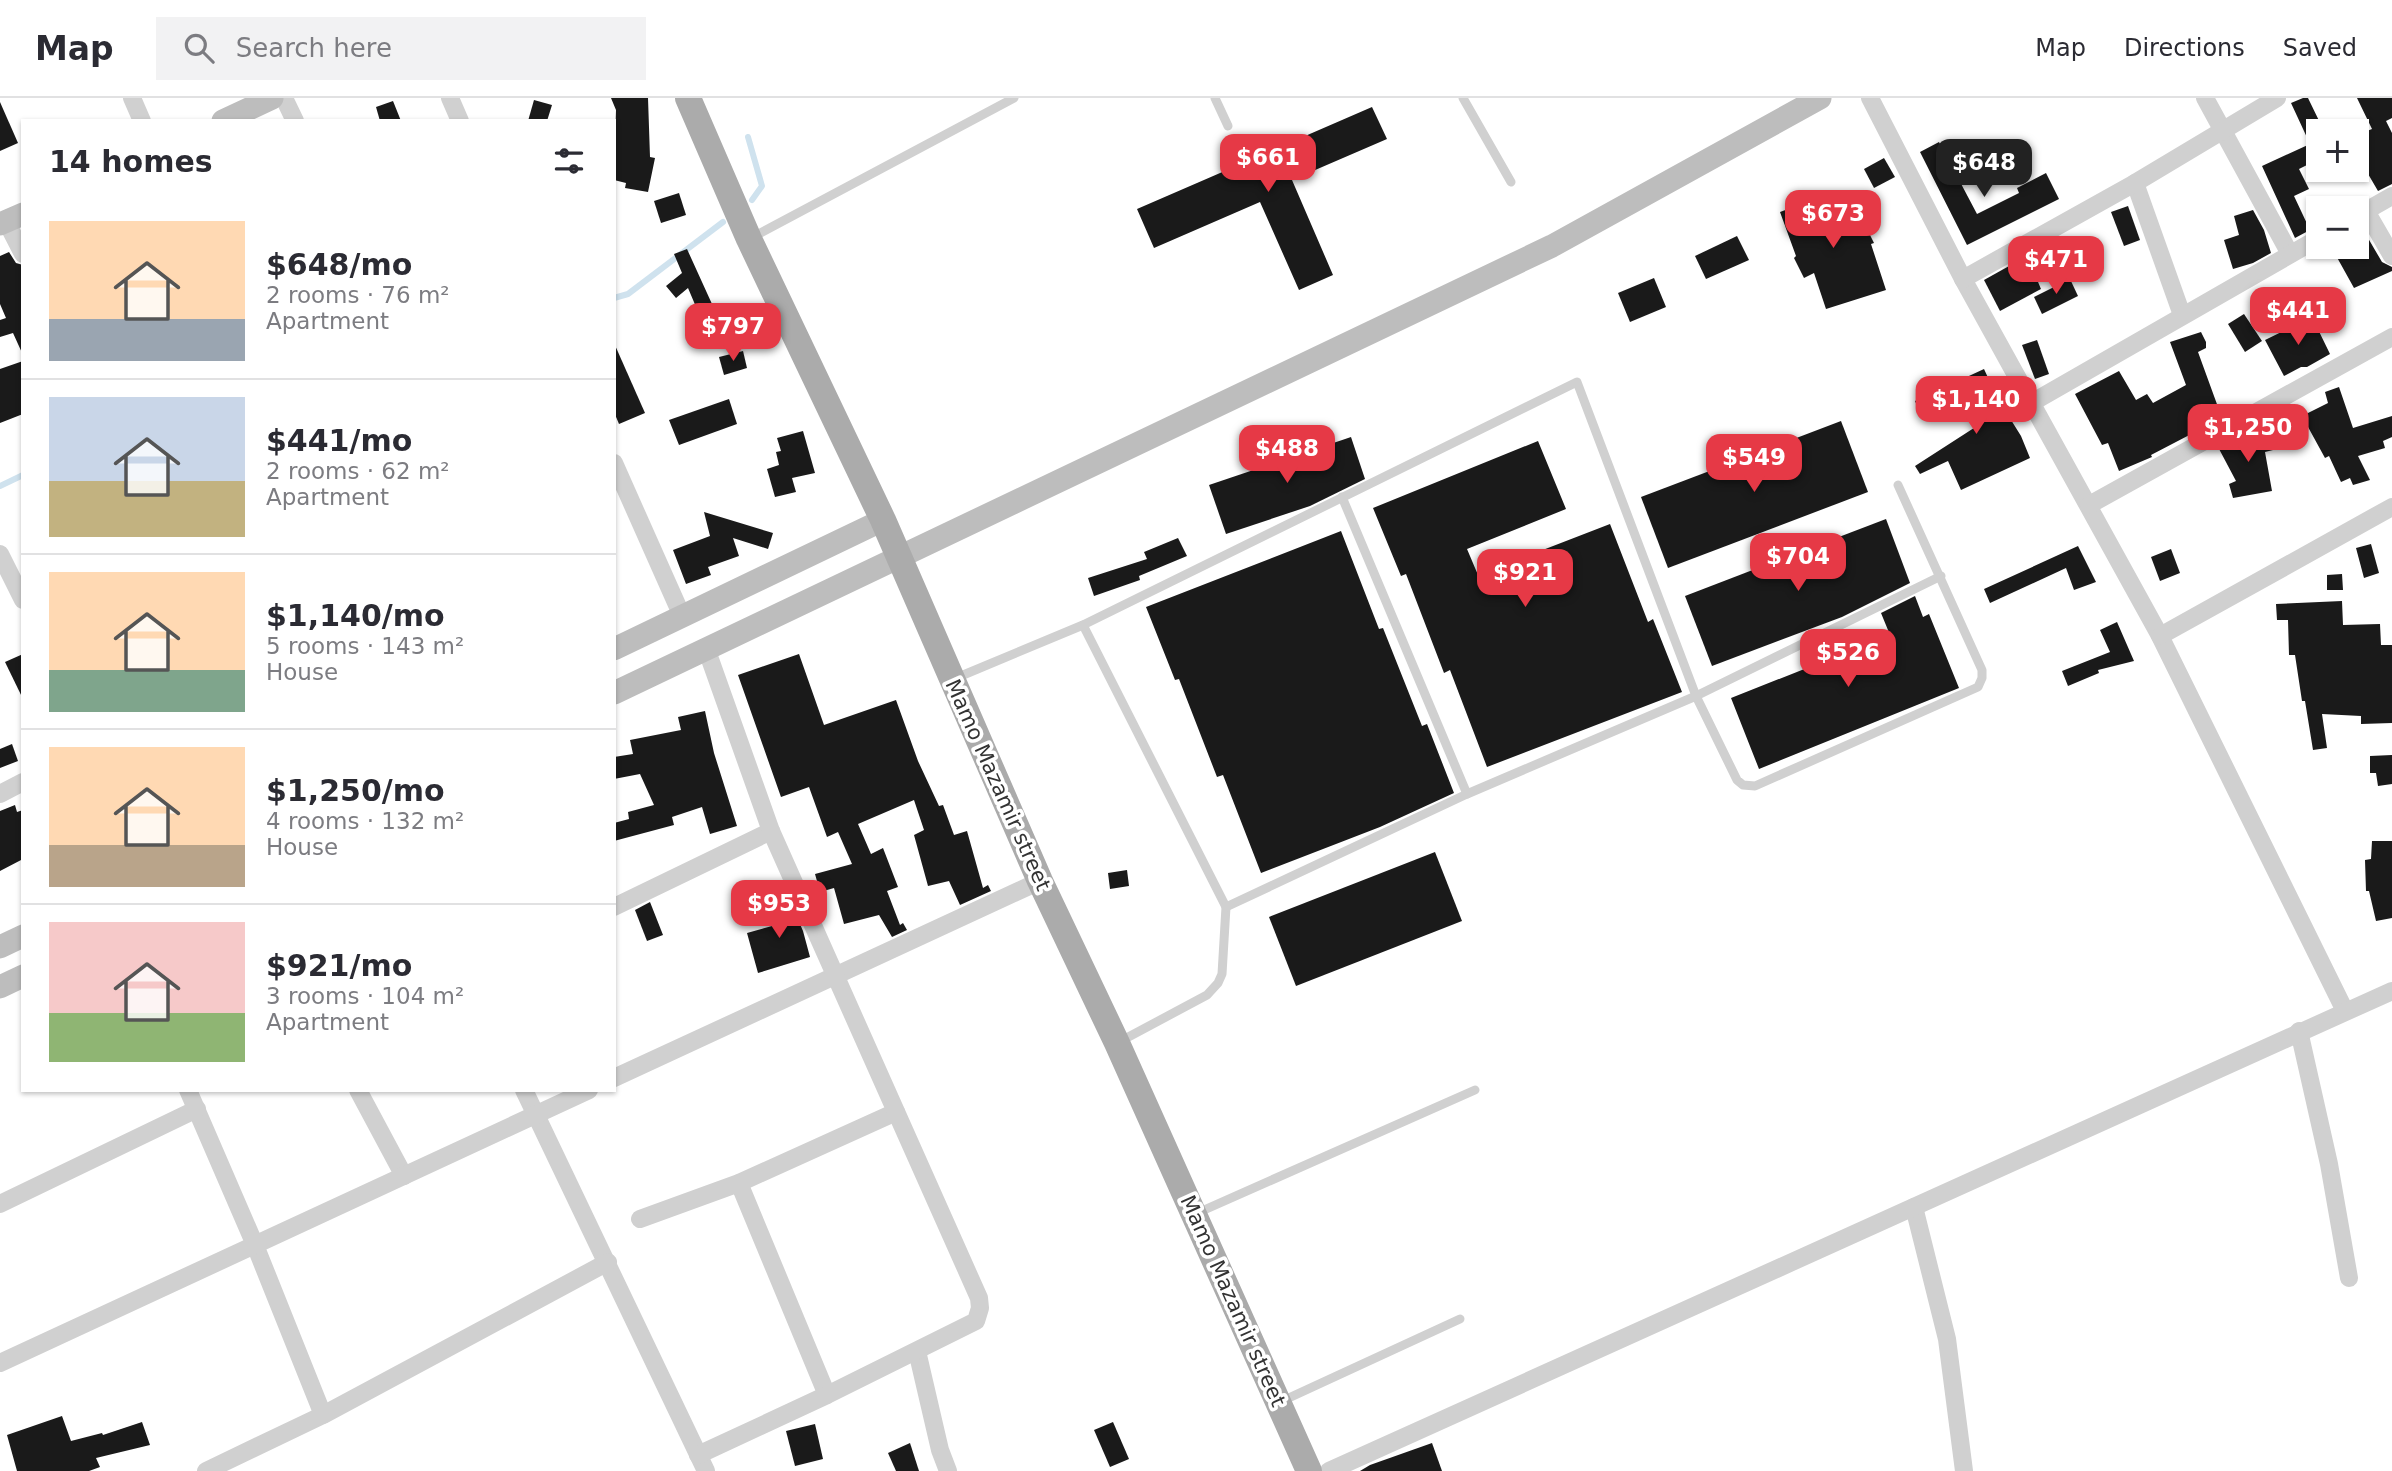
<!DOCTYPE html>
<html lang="en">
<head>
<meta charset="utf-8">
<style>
  :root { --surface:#fff; --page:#f2f2f3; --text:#2b2b33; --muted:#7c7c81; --line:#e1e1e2; --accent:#e63946 }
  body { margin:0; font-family:"DejaVu Sans",sans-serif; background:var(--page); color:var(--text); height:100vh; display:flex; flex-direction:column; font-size:26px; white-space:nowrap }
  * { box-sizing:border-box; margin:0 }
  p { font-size:23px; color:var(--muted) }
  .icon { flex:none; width:38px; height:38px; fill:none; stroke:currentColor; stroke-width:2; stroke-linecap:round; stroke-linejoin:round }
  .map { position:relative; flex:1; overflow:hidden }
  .sheet { position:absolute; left:21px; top:21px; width:595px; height:973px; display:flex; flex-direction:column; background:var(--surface); border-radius:0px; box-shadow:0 2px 5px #0004 }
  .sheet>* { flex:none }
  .tools { position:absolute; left:2306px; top:21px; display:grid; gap:14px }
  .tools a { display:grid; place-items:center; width:63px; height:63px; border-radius:0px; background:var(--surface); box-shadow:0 2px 5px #0004; font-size:35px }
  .price { position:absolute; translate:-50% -60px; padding:0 16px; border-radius:14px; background:var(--accent); color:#fff; font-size:23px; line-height:46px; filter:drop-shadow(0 2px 4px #0008) }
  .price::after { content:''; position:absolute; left:50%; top:42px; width:21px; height:16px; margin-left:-10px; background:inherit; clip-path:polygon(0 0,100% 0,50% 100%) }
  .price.on { background:#222; color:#fff }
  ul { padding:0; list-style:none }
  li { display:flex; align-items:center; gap:21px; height:175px; padding:0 28px }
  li+li { border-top:2px solid var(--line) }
  li span { display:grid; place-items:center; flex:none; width:196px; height:140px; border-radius:0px; color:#555 }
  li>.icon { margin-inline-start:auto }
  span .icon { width:84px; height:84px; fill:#fffc; stroke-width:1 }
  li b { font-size:30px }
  h2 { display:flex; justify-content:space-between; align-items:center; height:84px; padding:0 28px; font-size:30px }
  header { display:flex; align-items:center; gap:42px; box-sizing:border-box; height:98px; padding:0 35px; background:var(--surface); border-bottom:2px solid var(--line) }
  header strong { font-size:33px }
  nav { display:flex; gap:38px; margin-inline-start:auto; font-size:24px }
  .search { width:490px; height:63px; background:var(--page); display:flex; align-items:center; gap:18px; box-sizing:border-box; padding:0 24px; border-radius:0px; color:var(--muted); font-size:26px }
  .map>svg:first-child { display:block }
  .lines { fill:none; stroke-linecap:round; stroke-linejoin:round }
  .stream { stroke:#cfe2ee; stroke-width:6 }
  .building { fill:#1a1a1a }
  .lane { stroke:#d0d0d0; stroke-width:9 }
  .street { stroke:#d0d0d0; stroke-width:18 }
  .secondary { stroke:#bdbdbd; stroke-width:23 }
  .primary { stroke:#ababab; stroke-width:26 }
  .labels { text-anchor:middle; stroke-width:7; stroke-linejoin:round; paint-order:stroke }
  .street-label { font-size:21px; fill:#333; stroke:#fff }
</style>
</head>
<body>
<header>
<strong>Map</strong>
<div class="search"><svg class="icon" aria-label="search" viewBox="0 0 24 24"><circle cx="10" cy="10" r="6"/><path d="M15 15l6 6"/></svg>Search here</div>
<nav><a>Map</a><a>Directions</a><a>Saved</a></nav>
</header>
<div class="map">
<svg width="2392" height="1373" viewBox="0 0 2392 1373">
  <rect width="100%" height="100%" fill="#fff"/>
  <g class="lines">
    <g class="stream">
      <polyline points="748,39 762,88 752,102"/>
      <polyline points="614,200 628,196 723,124"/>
      <polyline points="0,388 23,377"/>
    </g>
  </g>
  <g class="building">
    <polygon points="611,0 648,0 650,59 655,60 648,94 625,90 626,85 614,82 616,12"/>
    <polygon points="2303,0 2308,0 2324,33 2319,33 2319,65 2317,62 2299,71 2309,91 2294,98 2310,132 2295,140 2262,68 2310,46 2291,5"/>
    <polygon points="2357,0 2392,0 2392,20 2386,23 2392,35 2392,86 2378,93 2357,57 2357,41 2364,39 2362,35 2372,31"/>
    <polygon points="534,2 552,7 547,23 528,23"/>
    <polygon points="393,3 401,23 380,23 376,9"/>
    <polygon points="0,4 18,45 0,53"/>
    <polygon points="1372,9 1387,41 1292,82 1333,177 1299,192 1260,104 1154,150 1137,111"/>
    <polygon points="1939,44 1977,116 2019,95 2017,90 2046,75 2059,101 1967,147 1920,54"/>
    <polygon points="1884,60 1895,79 1874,90 1864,71"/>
    <polygon points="1840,92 1854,130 1864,125 1874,145 1871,146 1886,192 1826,211 1814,175 1804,180 1794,160 1796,158 1780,114"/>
    <polygon points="679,95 686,117 661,125 654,103"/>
    <polygon points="2128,108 2140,142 2124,148 2111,114"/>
    <polygon points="2253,112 2264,132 2271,155 2253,165 2233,171 2224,142 2239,137 2234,118"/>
    <polygon points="2365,135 2382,164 2392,169 2392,173 2354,190 2334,154 2344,149 2357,149 2357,139"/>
    <polygon points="1737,138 1749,162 1706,181 1695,158"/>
    <polygon points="687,151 717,217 702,223 688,190 676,200 666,188 682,175 674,156"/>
    <polygon points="9,154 16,165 23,167 23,257 13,235 0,239 0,222 6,220 0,206 0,158"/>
    <polygon points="2027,158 2041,191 2000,213 1984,182"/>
    <polygon points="1654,180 1666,209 1630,224 1618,195"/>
    <polygon points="2070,181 2078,198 2042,216 2034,199"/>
    <polygon points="2244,216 2262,243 2245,254 2228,226"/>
    <polygon points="2312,219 2330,256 2307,269 2301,269 2284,278 2265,242"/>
    <polygon points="2201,234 2206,244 2206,250 2198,254 2222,320 2151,357 2152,359 2119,373 2108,345 2102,347 2075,296 2119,273 2136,302 2147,296 2153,305 2186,287 2170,244"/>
    <polygon points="2037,242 2049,276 2035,281 2022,247"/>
    <polygon points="614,245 645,315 619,326 614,314"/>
    <polygon points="743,253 747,270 724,277 719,259"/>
    <polygon points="23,263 23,316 0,325 0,271"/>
    <polygon points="1984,271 1990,284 1988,285 2021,338 2030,360 1961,392 1948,363 1920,376 1915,368 1991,319 1974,292 1921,317 1915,303"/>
    <polygon points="2339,289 2353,330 2392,318 2392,339 2383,343 2385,350 2358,358 2370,382 2353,387 2350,380 2341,384 2329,358 2325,360 2302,318 2328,305 2325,294"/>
    <polygon points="729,301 737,326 679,347 669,322"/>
    <polygon points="1841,323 1868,394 1668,470 1641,399"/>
    <polygon points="2267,332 2273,352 2265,354 2272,393 2233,400 2229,386 2236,383 2218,349 2230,342"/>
    <polygon points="803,333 815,375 792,380 796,394 775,399 767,371 779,367 776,354 781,353 777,340"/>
    <polygon points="1351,339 1365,381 1310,408 1226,436 1209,387"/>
    <polygon points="1538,343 1566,411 1467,451 1478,477 1610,426 1648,524 1653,521 1682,594 1487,669 1450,572 1444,575 1406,476 1401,478 1373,410"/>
    <polygon points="704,414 773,435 768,451 733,440 739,458 708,469 711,477 686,486 673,452 710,438"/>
    <polygon points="1886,421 1910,485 1842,519 1712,568 1685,498"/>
    <polygon points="1341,433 1379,531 1383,530 1422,628 1427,626 1454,695 1380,729 1261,775 1223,677 1217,679 1179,581 1175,582 1146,509"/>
    <polygon points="1178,440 1187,458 1139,478 1140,482 1094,498 1088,480 1147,461 1144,454"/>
    <polygon points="2371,446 2379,475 2364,480 2356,450"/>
    <polygon points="2078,448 2096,484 2074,492 2066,470 1990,505 1984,491"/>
    <polygon points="2171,451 2180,475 2160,483 2151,459"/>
    <polygon points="2342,476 2343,492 2327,492 2327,477"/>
    <polygon points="1915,498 1923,519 1929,516 1959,590 1759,671 1731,600 1890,537 1881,515"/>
    <polygon points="2342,503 2343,527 2380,526 2381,547 2392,547 2392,625 2361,626 2361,618 2322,616 2327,650 2313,652 2305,603 2302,603 2295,557 2289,557 2288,522 2277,522 2276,506"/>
    <polygon points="2117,524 2134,563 2098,572 2099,575 2068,588 2062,573 2110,554 2100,532"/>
    <polygon points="23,556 23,601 5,564"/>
    <polygon points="799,556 824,627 896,602 918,663 939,708 943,707 954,737 967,733 983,790 988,787 991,793 960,807 949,783 928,788 914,737 924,732 914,702 858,726 871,756 883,750 898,789 887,793 900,827 903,825 907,832 892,839 879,817 844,826 834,790 820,794 815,776 852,766 838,734 827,739 809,689 781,699 738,577"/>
    <polygon points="705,613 714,655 737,728 710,736 702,709 672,719 674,727 614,743 614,725 629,721 628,714 654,707 640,676 614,681 614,659 633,656 630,642 681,632 678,619"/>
    <polygon points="12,646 18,663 0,670 0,651"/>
    <polygon points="2392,657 2392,686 2378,688 2376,675 2370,675 2370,658"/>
    <polygon points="15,707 17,714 23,712 23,761 0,773 0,713"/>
    <polygon points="2372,743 2392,743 2392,820 2376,823 2369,793 2366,793 2365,762 2371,761"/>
    <polygon points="1435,754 1462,823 1296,888 1269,819"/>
    <polygon points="1127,772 1129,788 1110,791 1108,775"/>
    <polygon points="790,803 803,833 810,859 758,875 747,835 772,828 767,809"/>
    <polygon points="650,804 663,837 647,843 635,812"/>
    <polygon points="62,1318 71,1343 102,1335 103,1337 142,1324 150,1347 96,1360 100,1369 89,1373 17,1373 7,1337"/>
    <polygon points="1113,1324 1129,1361 1110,1369 1094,1332"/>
    <polygon points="815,1326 823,1361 795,1368 786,1333"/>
    <polygon points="910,1345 919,1373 896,1373 888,1355"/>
    <polygon points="1432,1345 1442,1373 1360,1373 1370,1367"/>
  </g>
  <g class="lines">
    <g class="lane">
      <polyline points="1215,0 1228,28"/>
      <polyline points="1463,0 1511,84"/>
      <polyline points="751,140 1014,0"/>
      <polyline points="1342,399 1467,696"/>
      <polyline points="1083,527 1226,809 1222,876 1218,885 1207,897 1119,944"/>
      <polyline points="956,580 1083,527 1577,284 1696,598 1737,682 1743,687 1755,688 1978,589 1982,580 1982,572 1898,387"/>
      <polyline points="1226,809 1467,696 1696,598 1941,478"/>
      <polyline points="1195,1116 1475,992"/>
      <polyline points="1280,1304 1460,1221"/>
    </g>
    <g class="street">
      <polyline points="132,0 142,23"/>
      <polyline points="284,0 295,23"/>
      <polyline points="450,0 460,23"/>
      <polyline points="1870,0 1963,181 2160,538 2345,913"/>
      <polyline points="2205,0 2290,156"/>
      <polyline points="2135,85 2182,217"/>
      <polyline points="2366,113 2392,158"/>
      <polyline points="2357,118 2392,98"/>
      <polyline points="6,123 23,156"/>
      <polyline points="1963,181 2135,85 2277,0"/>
      <polyline points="2033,304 2319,140"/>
      <polyline points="614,365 682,518"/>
      <polyline points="2089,407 2392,239"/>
      <polyline points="0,456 23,502"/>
      <polyline points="2160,538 2392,409"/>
      <polyline points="0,696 23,684"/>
      <polyline points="614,809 771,733"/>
      <polyline points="2299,933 2329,1066 2349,1180"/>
      <polyline points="614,980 1040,783"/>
      <polyline points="188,992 255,1147 323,1317"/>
      <polyline points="358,992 404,1078"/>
      <polyline points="524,992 706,1373"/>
      <polyline points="739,1085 827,1297"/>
      <polyline points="0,1106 197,1011"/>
      <polyline points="1914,1109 1947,1241 1964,1373"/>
      <polyline points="640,1121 739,1085 896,1014"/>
      <polyline points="917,1253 940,1352 948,1373"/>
      <polyline points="0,1265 589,992"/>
      <polyline points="698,1357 827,1297 976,1223 980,1210 979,1200 771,733 706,550"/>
      <polyline points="206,1373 323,1317 608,1164"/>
      <polyline points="1329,1373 2392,893"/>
    </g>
    <g class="secondary">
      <polyline points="223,23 272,0"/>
      <polyline points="0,126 23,116"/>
      <polyline points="614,551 883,422"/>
      <polyline points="614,595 1552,148 1820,0"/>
      <polyline points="0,849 23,838"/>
      <polyline points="0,889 23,878"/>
    </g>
    <polyline class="primary" points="688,0 749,141 883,422 1040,783 1117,945 1309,1373"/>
  </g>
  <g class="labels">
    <g class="street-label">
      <text transform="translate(998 687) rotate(66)" y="7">Mamo Mazamir street</text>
      <text transform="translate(1233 1203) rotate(66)" y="7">Mamo Mazamir street</text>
    </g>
  </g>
</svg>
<div class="tools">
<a>+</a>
<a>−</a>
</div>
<b class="price" style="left:1268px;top:96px">$661</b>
<b class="price on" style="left:1984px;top:101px">$648</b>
<b class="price" style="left:1833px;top:152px">$673</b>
<b class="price" style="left:2056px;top:198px">$471</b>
<b class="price" style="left:2298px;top:249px">$441</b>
<b class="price" style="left:733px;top:265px">$797</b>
<b class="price" style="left:1976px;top:338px">$1,140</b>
<b class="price" style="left:2248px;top:366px">$1,250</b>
<b class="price" style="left:1287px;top:387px">$488</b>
<b class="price" style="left:1754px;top:396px">$549</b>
<b class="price" style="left:1798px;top:495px">$704</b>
<b class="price" style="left:1525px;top:511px">$921</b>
<b class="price" style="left:1848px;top:591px">$526</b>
<b class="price" style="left:779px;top:842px">$953</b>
<section class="sheet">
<h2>14 homes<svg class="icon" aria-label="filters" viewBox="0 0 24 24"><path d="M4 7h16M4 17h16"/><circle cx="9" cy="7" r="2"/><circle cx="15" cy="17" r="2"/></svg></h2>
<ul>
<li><span style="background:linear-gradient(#ffd9b3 70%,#9aa5b1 0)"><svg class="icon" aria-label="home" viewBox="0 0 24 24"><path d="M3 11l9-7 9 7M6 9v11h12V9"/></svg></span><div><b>$648/mo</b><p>2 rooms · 76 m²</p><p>Apartment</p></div></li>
<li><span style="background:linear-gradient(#c9d6e8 60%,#c2b280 0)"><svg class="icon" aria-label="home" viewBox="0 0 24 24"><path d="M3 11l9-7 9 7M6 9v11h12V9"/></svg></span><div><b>$441/mo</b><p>2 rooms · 62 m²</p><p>Apartment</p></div></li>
<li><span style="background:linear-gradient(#ffd9b3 70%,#7fa58c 0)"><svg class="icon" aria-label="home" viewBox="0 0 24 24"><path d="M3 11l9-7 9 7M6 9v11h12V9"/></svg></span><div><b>$1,140/mo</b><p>5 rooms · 143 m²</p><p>House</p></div></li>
<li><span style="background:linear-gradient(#ffd9b3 70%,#b9a48a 0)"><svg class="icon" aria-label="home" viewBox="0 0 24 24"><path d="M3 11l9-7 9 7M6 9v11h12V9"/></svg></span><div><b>$1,250/mo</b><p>4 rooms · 132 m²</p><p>House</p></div></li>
<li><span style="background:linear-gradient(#f6c9c9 65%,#8fb573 0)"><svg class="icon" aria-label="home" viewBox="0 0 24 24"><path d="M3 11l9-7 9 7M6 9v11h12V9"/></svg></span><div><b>$921/mo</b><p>3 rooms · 104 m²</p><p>Apartment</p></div></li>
</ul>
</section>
</div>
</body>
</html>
